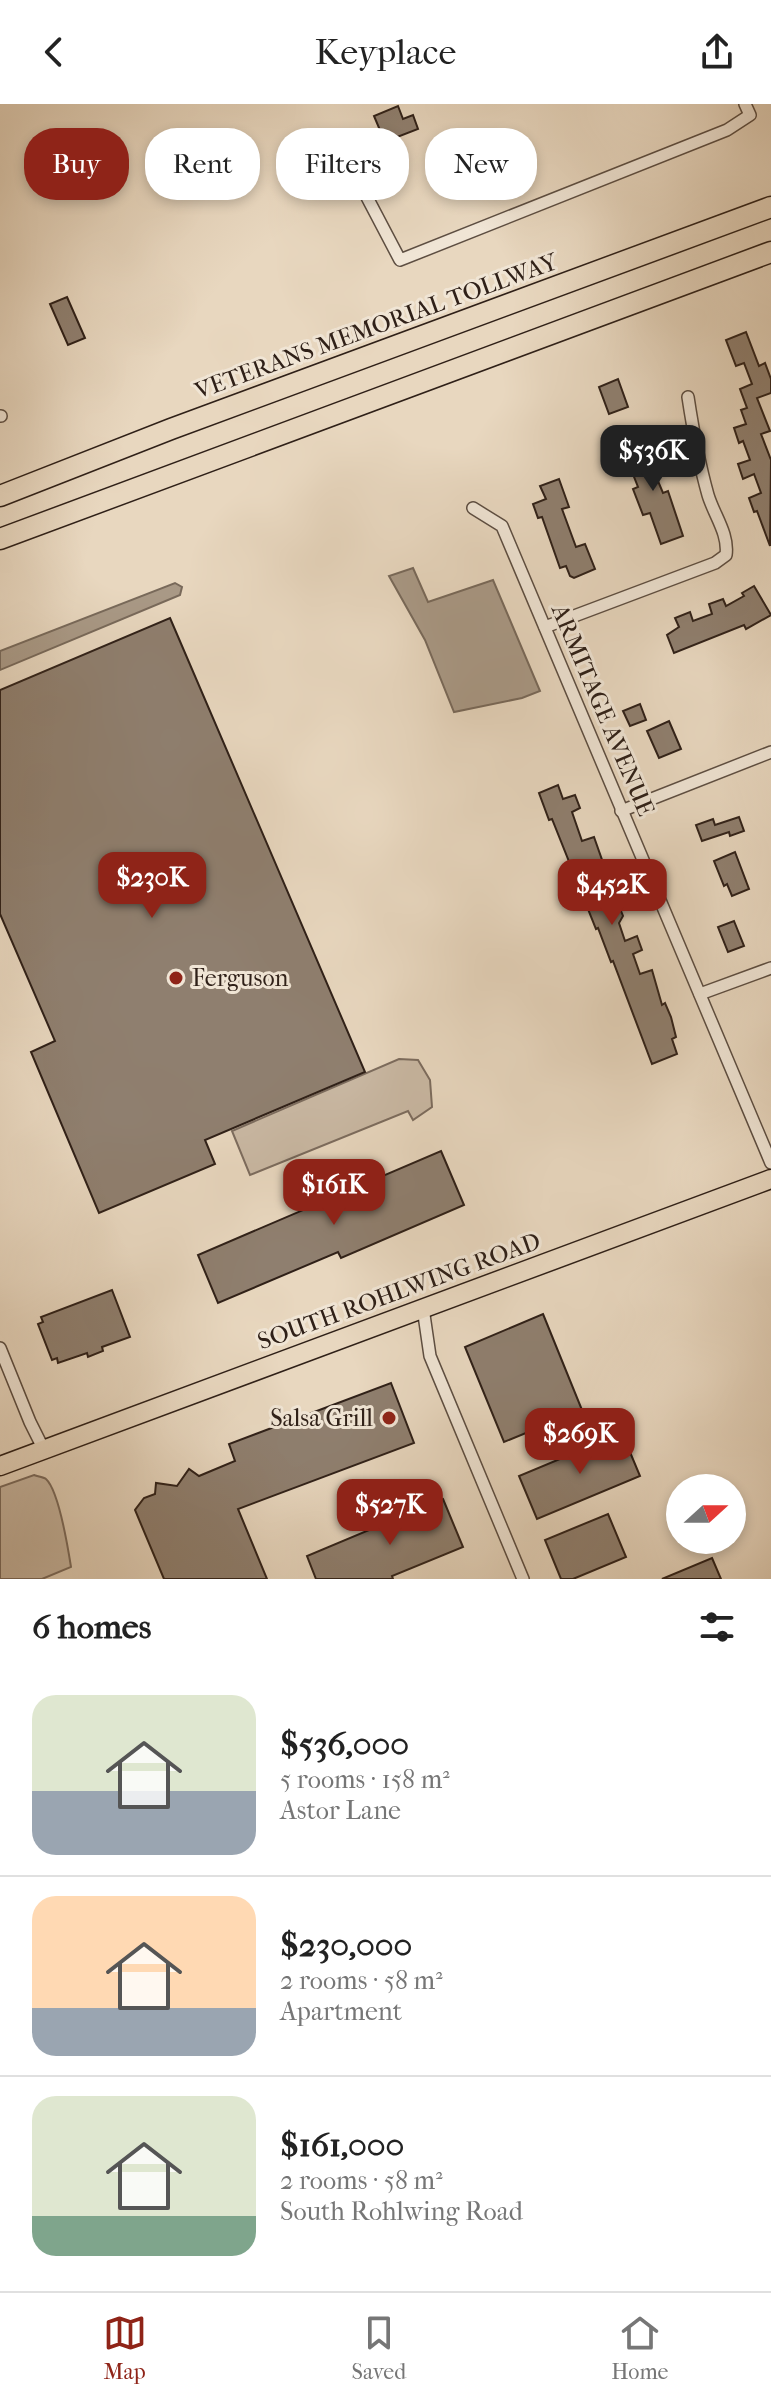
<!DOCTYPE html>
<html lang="en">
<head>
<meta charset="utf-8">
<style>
  :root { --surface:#fff; --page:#f6f6f6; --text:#222; --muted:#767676; --line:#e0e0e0; --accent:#8f2418 }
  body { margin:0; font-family:"IM FELL French Canon",serif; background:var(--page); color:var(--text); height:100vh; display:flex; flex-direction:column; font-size:30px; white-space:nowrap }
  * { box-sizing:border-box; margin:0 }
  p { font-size:26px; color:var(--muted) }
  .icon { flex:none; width:44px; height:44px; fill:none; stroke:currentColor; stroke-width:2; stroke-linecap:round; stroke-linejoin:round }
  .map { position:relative; height:1475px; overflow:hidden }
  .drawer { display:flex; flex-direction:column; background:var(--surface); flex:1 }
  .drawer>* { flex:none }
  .guide { position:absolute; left:24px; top:24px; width:724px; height:72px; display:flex; gap:16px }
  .needle { width:52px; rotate:69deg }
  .controls { position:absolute; left:666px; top:1370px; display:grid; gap:16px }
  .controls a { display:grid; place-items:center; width:80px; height:80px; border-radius:50%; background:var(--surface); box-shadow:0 4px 12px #0003; font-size:40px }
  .price { position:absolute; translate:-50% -68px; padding:0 18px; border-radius:16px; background:var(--accent); color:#fff; font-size:26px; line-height:52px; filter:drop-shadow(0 2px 4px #0008) }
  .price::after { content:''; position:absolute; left:50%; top:48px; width:24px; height:18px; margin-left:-12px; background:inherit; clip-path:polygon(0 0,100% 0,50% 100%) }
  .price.current { background:#222; color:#fff }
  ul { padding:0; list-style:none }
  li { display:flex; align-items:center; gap:24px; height:200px; padding:0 32px }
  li+li { border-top:2px solid var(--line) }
  li span { display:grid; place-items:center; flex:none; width:224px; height:160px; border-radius:24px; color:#555 }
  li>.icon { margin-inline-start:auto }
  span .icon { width:96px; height:96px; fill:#fffc; stroke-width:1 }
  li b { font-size:34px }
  h2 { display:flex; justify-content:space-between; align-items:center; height:96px; padding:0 32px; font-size:34px }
  .pill { padding:0 28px; border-radius:32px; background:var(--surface); box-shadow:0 4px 12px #0003; font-size:28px; line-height:72px }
  .pill.current { background:var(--accent); color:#fff }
  header { display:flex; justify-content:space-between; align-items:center; height:104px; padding:0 32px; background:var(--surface); font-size:36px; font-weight:600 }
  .tabs { display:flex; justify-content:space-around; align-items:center; height:112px; border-top:2px solid var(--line); background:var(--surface); font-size:22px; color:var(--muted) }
  .tabs a { display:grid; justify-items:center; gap:4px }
  .tabs .current { color:var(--accent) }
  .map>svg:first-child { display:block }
  .green { fill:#c9b8a3; stroke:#7c6c5e; stroke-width:2 }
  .water { fill:#a99986; stroke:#78695a; stroke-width:2 }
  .building { fill:#8f7f6f; stroke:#2f2018; stroke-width:2 }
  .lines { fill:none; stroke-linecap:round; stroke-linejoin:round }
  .minor-casing { stroke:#5d4e42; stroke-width:14 }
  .primary-casing { stroke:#2f2018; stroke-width:21 }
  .motorway-casing { stroke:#2f2018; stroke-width:23 }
  .minor { stroke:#f0e5d5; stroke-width:11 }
  .primary { stroke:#e8d7bf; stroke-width:18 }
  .motorway { stroke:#e8d7bf; stroke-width:20 }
  .poi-dot { fill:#8f2418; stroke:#f0e5d5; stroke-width:3 }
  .labels { text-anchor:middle; stroke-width:6; stroke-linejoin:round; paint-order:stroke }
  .street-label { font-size:24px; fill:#2f2018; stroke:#f0e5d5 }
  .poi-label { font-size:24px; fill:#2f2018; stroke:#f0e5d5; text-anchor:start }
</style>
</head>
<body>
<header><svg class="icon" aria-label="back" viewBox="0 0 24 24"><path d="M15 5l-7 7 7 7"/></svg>Keyplace<svg class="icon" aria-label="share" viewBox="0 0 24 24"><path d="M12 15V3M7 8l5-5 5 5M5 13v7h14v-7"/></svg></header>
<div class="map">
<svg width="771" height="1475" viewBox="0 0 771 1475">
  <rect width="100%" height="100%" fill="#e8d7bf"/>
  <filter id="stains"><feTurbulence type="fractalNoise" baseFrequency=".0025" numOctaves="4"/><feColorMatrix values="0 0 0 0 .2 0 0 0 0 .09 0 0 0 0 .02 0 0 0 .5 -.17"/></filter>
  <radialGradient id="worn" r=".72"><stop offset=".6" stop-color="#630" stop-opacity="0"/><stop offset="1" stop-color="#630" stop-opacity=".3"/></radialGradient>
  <g class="green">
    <polygon points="399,955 418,956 430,976 432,1003 413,1016 408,1007 250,1071 232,1027"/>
    <path d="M34 1371C36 1372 44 1373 46 1375 59 1387 68 1444 71 1463L42 1475H0V1383Z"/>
  </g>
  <g class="water">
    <polygon points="413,464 428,498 493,476 540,587 522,594 454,608 425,536 389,472"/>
    <polygon points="175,479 182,483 180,491 0,566 0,547"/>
  </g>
  <g class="building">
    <polygon points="398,2 403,15 413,11 418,25 397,33 399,37 389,41 385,30 382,31 374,12"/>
    <polygon points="67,193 85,234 68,241 50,200"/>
    <polygon points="746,228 759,262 765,259 771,275 771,289 757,294 770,327 761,330 771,356 770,442 757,407 754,408 749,394 761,389 754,370 743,375 738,360 750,356 743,337 739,339 734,324 746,320 741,306 747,304 740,285 752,280 744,259 736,262 726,236"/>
    <polygon points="618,275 628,303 609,310 599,283"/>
    <polygon points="656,338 661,352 652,356 657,369 655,370 663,389 668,387 683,432 661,440 650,409 643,411 633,385 638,383 625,350"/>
    <polygon points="559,375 569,403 562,405 576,443 585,440 595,465 574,474 570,472 566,462 560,464 542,413 538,414 533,400 546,395 540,382"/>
    <polygon points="754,482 771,511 746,525 744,521 674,549 667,531 679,523 675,514 690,508 693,517 712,510 709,500 723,495 726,502 744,492 742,489"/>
    <polygon points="170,514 365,968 205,1036 215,1060 99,1109 31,948 55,937 0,810 0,586"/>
    <polygon points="640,600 646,616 630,622 623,607"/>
    <polygon points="669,617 681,645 659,654 647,627"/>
    <polygon points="558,681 563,695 575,691 580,704 572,708 582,737 594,733 606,767 608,766 622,800 619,802 623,812 619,819 625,837 637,832 642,846 633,850 640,870 652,866 662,901 665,899 671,913 676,933 672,935 677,950 652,960 613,857 611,858 598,824 596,825 552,715 549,716 539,689"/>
    <polygon points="739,713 744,727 730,732 729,728 702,737 696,721 713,715 715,721"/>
    <polygon points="735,748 749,785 732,792 727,780 724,782 714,757"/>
    <polygon points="734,817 744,842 728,848 718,823"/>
    <polygon points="441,1047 464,1101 341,1154 338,1148 218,1199 198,1151"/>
    <polygon points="112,1186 130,1233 102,1243 103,1247 88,1253 87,1249 58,1259 57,1254 52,1256 38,1220 43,1218 41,1213"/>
    <polygon points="543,1210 582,1306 504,1338 465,1243"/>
    <polygon points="391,1279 414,1339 238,1405 267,1475 164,1475 135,1406 144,1394 155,1390 156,1379 177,1382 189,1365 199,1372 235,1357 229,1340"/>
    <polygon points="622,1329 640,1372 537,1415 519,1372"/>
    <polygon points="443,1395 463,1443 392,1472 393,1475 316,1475 307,1452"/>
    <polygon points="608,1410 626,1453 573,1475 561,1475 545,1436"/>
    <polygon points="712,1454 721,1475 662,1475"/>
  </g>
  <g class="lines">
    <g class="minor-casing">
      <g id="minor">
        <polyline points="358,76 400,156 727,26 750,11 745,0"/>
        <polyline points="0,312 1,312"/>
        <polyline points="473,404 502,422 771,1059"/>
        <path d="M545 523 715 459 726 451C729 430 714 411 708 391 699 359 693 326 688 293"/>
        <polyline points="621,707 771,648"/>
        <polyline points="700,890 771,864"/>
        <polyline points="423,1204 430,1252 523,1475"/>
        <polyline points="0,1244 30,1318 44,1346"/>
      </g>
    </g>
    <g class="primary-casing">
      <polyline id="primary" points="0,1362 771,1075"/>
    </g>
    <g class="motorway-casing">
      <g id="motorway">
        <polyline points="0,392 171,325 771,103"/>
        <polyline points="0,435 771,148"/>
      </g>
    </g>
    <use href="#minor" class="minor"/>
    <use href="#primary" class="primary"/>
    <use href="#motorway" class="motorway"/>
  </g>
  <g class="poi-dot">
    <circle cx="176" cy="874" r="8"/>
    <circle cx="389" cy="1314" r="8"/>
  </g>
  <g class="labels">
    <g class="street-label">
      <text transform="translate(376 222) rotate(-20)" y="8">VETERANS MEMORIAL TOLLWAY</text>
      <text transform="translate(603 606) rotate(67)" y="8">ARMITAGE AVENUE</text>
      <text transform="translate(399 1187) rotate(-20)" y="8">SOUTH ROHLWING ROAD</text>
    </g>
    <g class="poi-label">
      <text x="192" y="882">Ferguson</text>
      <text x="373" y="1322" text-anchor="end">Salsa Grill</text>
    </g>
  </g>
  <rect width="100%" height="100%" filter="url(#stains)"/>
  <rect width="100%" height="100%" fill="url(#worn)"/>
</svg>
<div class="controls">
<a><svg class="needle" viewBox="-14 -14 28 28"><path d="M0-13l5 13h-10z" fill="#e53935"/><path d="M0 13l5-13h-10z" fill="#767676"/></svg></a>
</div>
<b class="price current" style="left:653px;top:389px">$536K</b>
<b class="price" style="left:152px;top:816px">$230K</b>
<b class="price" style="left:612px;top:823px">$452K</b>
<b class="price" style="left:334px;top:1123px">$161K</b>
<b class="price" style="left:580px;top:1372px">$269K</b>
<b class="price" style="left:390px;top:1443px">$527K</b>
<div class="guide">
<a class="pill current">Buy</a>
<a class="pill">Rent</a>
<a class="pill">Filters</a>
<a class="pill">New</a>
</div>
</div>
<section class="drawer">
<h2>6 homes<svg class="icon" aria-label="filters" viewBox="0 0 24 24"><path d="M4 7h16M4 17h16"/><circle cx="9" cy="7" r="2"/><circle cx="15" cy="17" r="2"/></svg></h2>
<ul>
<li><span style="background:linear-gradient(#dfe7d0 60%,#9aa5b1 0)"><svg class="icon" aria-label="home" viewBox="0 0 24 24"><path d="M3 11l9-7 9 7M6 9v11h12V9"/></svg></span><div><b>$536,000</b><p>5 rooms · 158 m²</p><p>Astor Lane</p></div></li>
<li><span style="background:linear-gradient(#ffd9b3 70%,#9aa5b1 0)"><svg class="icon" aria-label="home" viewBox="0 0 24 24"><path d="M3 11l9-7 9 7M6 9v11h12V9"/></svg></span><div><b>$230,000</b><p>2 rooms · 58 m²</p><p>Apartment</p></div></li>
<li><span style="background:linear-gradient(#dfe7d0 75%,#7fa58c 0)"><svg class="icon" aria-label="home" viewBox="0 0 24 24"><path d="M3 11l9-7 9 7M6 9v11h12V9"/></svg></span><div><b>$161,000</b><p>2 rooms · 58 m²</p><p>South Rohlwing Road</p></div></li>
</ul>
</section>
<nav class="tabs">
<a class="current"><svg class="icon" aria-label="map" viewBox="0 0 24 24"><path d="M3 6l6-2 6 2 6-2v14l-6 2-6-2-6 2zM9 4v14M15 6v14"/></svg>Map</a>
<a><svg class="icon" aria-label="saved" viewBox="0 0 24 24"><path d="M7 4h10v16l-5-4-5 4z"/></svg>Saved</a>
<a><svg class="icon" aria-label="home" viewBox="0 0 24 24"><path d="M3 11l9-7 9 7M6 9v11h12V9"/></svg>Home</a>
</nav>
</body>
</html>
